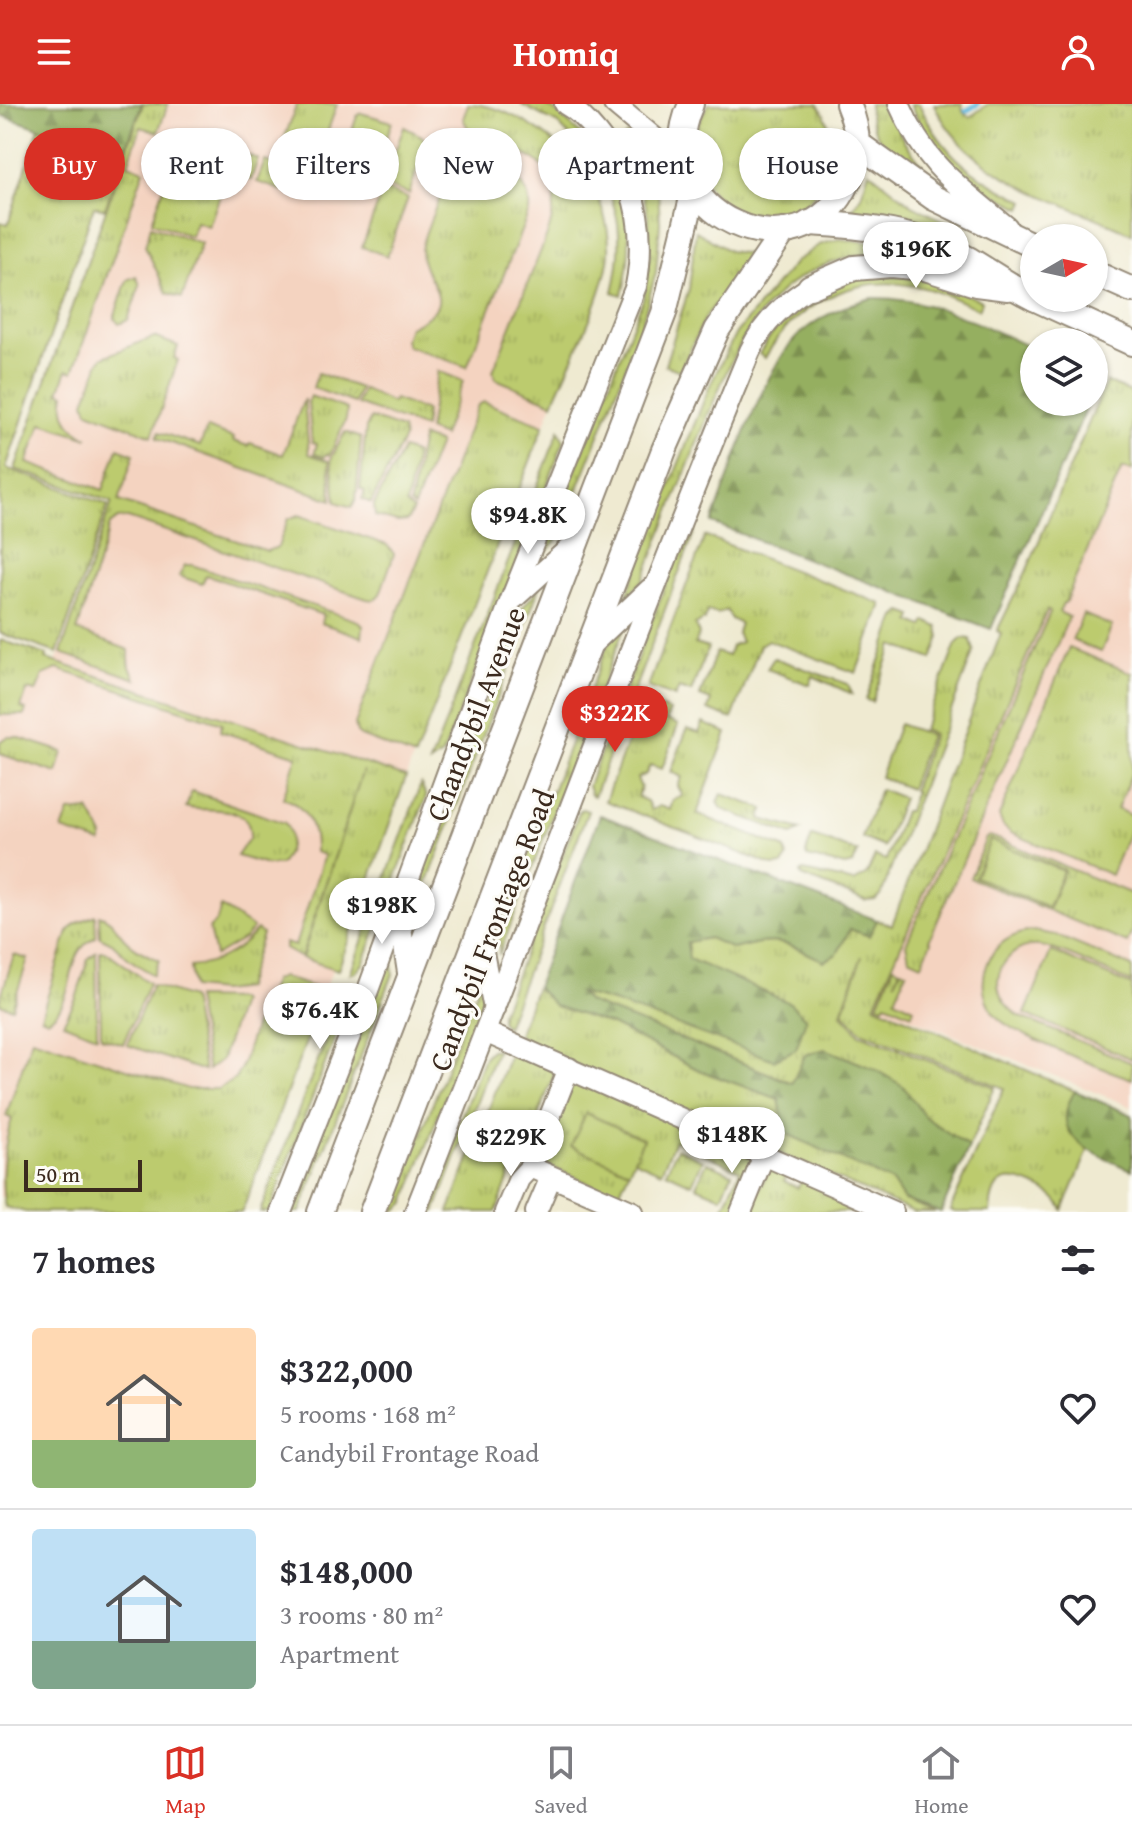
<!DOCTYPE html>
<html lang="en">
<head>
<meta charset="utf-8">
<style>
  :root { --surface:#fff; --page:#f7f7f7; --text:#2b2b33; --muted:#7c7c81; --line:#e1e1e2; --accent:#d93025 }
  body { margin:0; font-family:"Gentium Book Plus",serif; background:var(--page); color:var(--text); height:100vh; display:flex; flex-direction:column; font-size:30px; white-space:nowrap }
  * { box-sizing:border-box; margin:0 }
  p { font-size:26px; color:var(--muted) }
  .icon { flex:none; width:44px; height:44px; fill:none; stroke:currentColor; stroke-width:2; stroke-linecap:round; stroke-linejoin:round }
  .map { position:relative; height:1108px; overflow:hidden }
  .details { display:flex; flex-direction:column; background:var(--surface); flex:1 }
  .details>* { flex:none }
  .banner { position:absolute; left:24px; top:24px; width:1084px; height:72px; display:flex; gap:16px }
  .needle { width:52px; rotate:81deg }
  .fabs { position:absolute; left:1020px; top:120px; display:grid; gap:16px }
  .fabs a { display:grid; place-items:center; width:88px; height:88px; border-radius:50%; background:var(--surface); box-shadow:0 2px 6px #0004; font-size:40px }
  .scale { position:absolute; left:24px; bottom:20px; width:118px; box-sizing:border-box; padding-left:8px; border:4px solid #3b2a1e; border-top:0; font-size:22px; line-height:28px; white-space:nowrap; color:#3b2a1e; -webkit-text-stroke:6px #fdfcf7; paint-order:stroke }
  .price { position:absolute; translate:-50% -68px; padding:0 18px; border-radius:28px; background:#fff; color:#222; font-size:26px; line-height:52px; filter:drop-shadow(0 2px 4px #0008) }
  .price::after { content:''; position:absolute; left:50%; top:48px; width:24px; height:18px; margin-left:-12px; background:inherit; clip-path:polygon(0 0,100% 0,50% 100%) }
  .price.current { background:var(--accent); color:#fff }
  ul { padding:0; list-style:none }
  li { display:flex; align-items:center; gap:24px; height:200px; padding:0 32px }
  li+li { border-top:2px solid var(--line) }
  li span { display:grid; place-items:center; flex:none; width:224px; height:160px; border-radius:8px; color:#555 }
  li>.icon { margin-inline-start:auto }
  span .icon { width:96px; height:96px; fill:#fffc; stroke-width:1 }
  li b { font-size:34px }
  h2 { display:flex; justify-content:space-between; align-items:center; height:96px; padding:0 32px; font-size:34px }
  .pill { padding:0 28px; border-radius:36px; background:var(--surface); box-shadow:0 2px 6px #0004; font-size:28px; line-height:72px }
  .pill.current { background:var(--accent); color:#fff }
  header { display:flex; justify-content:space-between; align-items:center; height:104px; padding:0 32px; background:var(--accent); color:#fff; font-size:36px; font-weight:800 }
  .tabs { display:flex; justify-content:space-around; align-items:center; height:112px; border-top:2px solid var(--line); background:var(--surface); font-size:22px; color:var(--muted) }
  .tabs a { display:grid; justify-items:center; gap:4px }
  .tabs .current { color:var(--accent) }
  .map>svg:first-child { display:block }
  .built { fill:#f4d3c0 }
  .grass { fill:url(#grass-tufts); stroke:#7c7a46; stroke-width:2; fill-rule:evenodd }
  .forest { fill:url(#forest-firs); stroke:#686c40; stroke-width:2 }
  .garden { fill:#bccb6e; stroke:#7c7a46; stroke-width:2 }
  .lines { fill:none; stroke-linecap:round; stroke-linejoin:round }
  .stream { stroke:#5fb7dd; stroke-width:5 }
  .minor-casing { stroke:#958a78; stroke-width:24 }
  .major-casing { stroke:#958a78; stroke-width:28 }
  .minor { stroke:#fff; stroke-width:20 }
  .major { stroke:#fff; stroke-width:24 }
  .labels { text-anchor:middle; stroke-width:6; stroke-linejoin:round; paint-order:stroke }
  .street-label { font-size:30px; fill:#3b2a1e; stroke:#fdfcf7 }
</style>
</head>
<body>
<header><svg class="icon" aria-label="menu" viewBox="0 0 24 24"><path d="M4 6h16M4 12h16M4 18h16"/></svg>Homiq<svg class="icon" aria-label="person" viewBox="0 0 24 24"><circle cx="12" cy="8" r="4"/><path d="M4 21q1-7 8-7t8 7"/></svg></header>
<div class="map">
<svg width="1132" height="1108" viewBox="0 0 1132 1108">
  <defs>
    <pattern id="grass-tufts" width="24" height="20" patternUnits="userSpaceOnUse" patternTransform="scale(2)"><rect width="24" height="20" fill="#bccb6e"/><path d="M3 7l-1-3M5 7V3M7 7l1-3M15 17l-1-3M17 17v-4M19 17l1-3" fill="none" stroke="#a2ae5f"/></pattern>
    <pattern id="forest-firs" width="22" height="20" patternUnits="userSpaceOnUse" patternTransform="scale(2)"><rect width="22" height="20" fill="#95af61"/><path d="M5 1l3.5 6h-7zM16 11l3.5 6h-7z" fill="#7b8f4f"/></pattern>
  </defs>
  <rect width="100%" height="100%" fill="#fdfcf7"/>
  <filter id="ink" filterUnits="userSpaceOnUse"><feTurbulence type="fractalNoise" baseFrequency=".0125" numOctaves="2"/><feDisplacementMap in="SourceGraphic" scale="16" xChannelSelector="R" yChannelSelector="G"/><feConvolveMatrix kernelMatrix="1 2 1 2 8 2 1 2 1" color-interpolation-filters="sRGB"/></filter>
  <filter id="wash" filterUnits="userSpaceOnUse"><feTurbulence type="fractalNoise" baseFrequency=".006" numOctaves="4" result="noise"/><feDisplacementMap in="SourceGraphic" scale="32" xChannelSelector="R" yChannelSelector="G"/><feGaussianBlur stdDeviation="1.8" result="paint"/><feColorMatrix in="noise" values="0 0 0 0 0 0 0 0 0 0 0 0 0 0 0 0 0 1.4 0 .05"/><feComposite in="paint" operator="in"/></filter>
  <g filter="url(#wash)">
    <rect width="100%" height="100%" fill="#efead1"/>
    <g class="built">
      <polygon points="143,0 475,0 562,45 553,299 403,680 240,1108 0,1093 0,546 54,564 112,398 14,365"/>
      <polygon points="1132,312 1132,1003 876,900"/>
    </g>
    <g class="grass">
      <path d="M143 0H168L158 28 141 23 128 60 144 66 73 268 67 266 59 288 65 290C60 312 70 324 88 334L42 319 27 359 103 386 118 344 134 350 119 397 267 447 278 443 288 415 299 411 387 441 394 450 380 490 374 496 367 495 128 414 118 415 110 421 77 527 129 546V561L136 575 61 549 112 398 15 365Z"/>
      <polygon points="297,0 337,0 305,94 257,78 265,57 275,60"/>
      <path d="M468 0C507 0 565 38 584 73L588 71C600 96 610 120 609 148 607 187 569 261 553 299L496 275 493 267 549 126C572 45 514 54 468 24L463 15Z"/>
      <polygon points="520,0 543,0 555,7 598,46 589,52 558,20"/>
      <path d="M709 0H818C861 63 796 142 729 102 714 93 704 81 699 64 691 41 694 20 709 0Z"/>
      <path d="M869 0H887L904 37 939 83C908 61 869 43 869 0Z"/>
      <path d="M910 0H919C945 54 973 72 1025 97L1022 104C969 79 934 57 910 0Z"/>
      <path d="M934 0H962L963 8 970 13 988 0H1132V130C1062 96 969 76 934 0Z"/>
      <polygon points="361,9 392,18 372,77 339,65 357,12"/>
      <polygon points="404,23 422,32 426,39 409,90 383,81"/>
      <polygon points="39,24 123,52 105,105 94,102 6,364 108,401 57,549 0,529 0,118 8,120"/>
      <path d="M627 30 650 53 657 68 660 119 656 168 638 233 559 432 538 459 644 193C655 137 652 88 619 40Z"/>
      <polygon points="178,41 244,63 248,51 258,55 251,76 228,68 209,122 196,118 191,132 152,118"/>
      <path d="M466 52C496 61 532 70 529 107L467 263 407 242 405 236 409 223C471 196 414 176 422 141 429 113 445 85 455 59Z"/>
      <path d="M602 53C631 100 635 138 622 191L613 188C625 138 621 103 594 59Z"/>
      <polygon points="869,67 912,101 952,121 947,131 893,112 851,107 861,92"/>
      <polygon points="383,85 408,94 387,152 362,143"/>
      <polygon points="151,122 201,139 182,194 167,189 145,142"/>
      <polygon points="696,127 729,147 754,151 706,212 680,267 665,261 689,185"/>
      <path d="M839 135 887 140 922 151C907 150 894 147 879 149 770 158 739 233 704 322 683 373 663 425 643 476L625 495 710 281 736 229 795 158 819 141Z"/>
      <path d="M904 170 942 180 982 197 978 205C958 196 937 186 915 182 854 170 794 200 765 254L759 250C779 215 809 189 848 177 865 172 886 172 904 170Z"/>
      <polygon points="136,172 140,181 128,216 119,220 115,215 115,211 127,176"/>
      <polygon points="154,233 178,242 174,254 178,256 152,332 88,307 85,298 99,258 103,253"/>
      <polygon points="438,267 463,277 443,332 428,326"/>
      <polygon points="318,269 360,284 354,299 313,284"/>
      <path d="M1106 278 1132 289V367L1122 364 1065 499H1063L1059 508 1069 513 929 836 931 838 922 860 909 854 906 840 1050 508 1047 506 875 901 1075 987C1061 1018 1066 1023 1088 1047L1063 1106C1056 1092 1049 1089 1035 1082 1006 1069 992 1074 990 1108H955L950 1106 1004 984 861 927 843 908 862 852 841 909 860 930 995 983 969 1043 925 1013 902 982 874 965 825 945 805 951 793 979 588 898 578 888 613 898 806 915 790 899 688 855 687 838 709 834 733 845C777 832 784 838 824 857L837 850 850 825 869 832 877 816 892 821 1001 529 997 527 1026 468Z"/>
      <polygon points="363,285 392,299 394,295 426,307 424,324 357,300"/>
      <polygon points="310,292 347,305 346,315 330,351 326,350 324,353 314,350 317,340 312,338 308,297"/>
      <polygon points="304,295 309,350 329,357 332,396 157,334 159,328 200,342 207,324 234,334 233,337 248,342 250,339 283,351"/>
      <polygon points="484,298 544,321 415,653 361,632 357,629 355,620 478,301"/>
      <polygon points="371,314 402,325 404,334 371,399 362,395 365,387 360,385 366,324"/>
      <polygon points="559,326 564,337 443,650 430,659"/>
      <polygon points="345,328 361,334 356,395 352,403 336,398 331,355"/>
      <polygon points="422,333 439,339 414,403 410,400"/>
      <polygon points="403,345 416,350 406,401 413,406 407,417 398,418 375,412 374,401"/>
      <polygon points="694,429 594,692 591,691 588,682 685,431"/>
      <polygon points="705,432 882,500 856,569 768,536 760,541 732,615 708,606 711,596 700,592 716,548 728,552 731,542 741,538 737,529 740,519 731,515 727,506 717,510 708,507 704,516 695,521 699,530 695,540 708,544 691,588 679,584 675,593 648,583"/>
      <polygon points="185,461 192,461 358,517 363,522 362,533 321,519 323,511 206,471 202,480 179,472"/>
      <polygon points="540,482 413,817 412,792 520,507"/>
      <polygon points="902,508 913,512 911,518 923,523 926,517 938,523 940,533 932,555 893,541 872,598 866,596 896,513"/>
      <polygon points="1083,510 1112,522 1101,548 1072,536"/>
      <polygon points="626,519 499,851 500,824 607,542"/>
      <polygon points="962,534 970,535 974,546 881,791 875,796 866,797 802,772 801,769 804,767 854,778 867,770 875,752 886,756 904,707 908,707 915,687 913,686 933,630 923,626 956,540"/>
      <path d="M0 536 47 551 46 555 406 673 338 866 302 854 363 666 301 854 285 845V839L295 842 324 751 315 748C316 724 307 702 283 694L297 652 220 627 222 619 57 565 43 571 36 588 27 586 21 604 26 606 24 611H0Z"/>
      <polygon points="1069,544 1132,569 1132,668 1117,705 1132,712 1132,721 1111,771 1011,729 1003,722 999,712"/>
      <polygon points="774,554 848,580 852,590 813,572 810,581 767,565"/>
      <polygon points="643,597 670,607 666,616 678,621 662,665 650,661 646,670 637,674 641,684 637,693 647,697 651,706 660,702 670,706 673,696 683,692 678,682 682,673 671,668 687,625 699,629 703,619 727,629 697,710 781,743 785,745 787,754 782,761 774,762 605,697"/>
      <polygon points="8,633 17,633 63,648 57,669 0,650 0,637"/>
      <polygon points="421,680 426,693 363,860 356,868 350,870"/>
      <polygon points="880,685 903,694 884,743 862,734"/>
      <path d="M192 687 285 719C294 732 289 749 280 761H267L237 752 250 733C251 696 208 710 186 703Z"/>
      <polygon points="722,690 764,705 761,715 801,726 792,731 722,705 718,698"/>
      <polygon points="582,705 588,707 506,923 501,917 501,910 580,706"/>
      <polygon points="89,706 103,732 101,739 62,726 69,708"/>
      <polygon points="812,732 858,748 853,760 845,762 807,753 806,749"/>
      <path d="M990 732 1132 790V828L1127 839 970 774 986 734ZM990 736 1064 766 1049 804 975 773Z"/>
      <polygon points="221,803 253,824 245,834 215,852 209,825 217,816"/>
      <path d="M95 811 96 833C62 848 79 896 48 916L41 913 68 828 75 820Z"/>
      <path d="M99 811C111 814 115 824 124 834 133 844 146 851 159 856L153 871 129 855 112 839 100 833Z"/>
      <path d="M257 826 262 830 245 884 221 887 193 884 190 863C218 860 238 847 257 826Z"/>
      <polygon points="100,847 107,848 149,879 123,940 101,933"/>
      <polygon points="96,848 97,932 63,919 76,895 88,855"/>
      <polygon points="391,850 393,870 300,1108 290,1108"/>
      <polygon points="14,851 28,855 12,904 0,900 0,895"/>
      <polygon points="894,862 900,865 895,878 901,865 907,867 895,895 914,904 912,910 886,899 884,902 878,900"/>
      <polygon points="482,872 482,896 405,1099 395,1107 393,1103"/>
      <path d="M282 873 325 887 242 1108H26L5 1103C0 1078 3 1041 12 1015L6 1012 32 934 188 985H218L235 975 241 964 265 890H268L274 876Z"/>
      <polygon points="152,881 191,894 204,967 127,941"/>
      <polygon points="536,883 555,902 612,921 701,967 779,995 845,1056 892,1078 904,1096 935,1108 914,1108 558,953 518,931"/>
      <polygon points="342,893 345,907 269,1108 260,1108"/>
      <polygon points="195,894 237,895 240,898 222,955 208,966"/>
      <polygon points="497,945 435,1108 426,1108 484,953 491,946"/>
      <polygon points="511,947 555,968 527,1041 522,1039 496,1108 449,1108"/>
      <polygon points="575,975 755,1055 732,1108 722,1108 740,1066 675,1036 661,1068 634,1056 643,1035 586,1009 572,1042 629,1067 618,1092 543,1059 541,1057"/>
      <polygon points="677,1044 703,1056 692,1080 666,1068"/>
      <polygon points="707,1058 732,1069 722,1093 696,1082"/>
      <polygon points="770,1063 788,1069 784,1077 798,1084 802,1075 877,1108 749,1108"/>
    </g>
    <g class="forest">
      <polygon points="0,0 142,0 123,52 0,11"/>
      <path d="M872 194C931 193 981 221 1034 245V298H1089L991 525 712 419C731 369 763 262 801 229 822 211 845 201 872 194Z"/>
      <path d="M600 711 877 816 869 832 850 825 837 850 824 857C784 838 777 832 733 845L709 834 687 838 689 855 790 899 806 915 796 945 774 956 613 898 579 889 588 898 792 979 805 951 825 945 874 965 903 982 925 1013 969 1043 941 1108 904 1096 892 1078 785 1029 779 995 701 967 612 921 555 902 536 883Z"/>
      <path d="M1075 987 1132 1011V1066C1108 1056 1057 1039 1067 1005 1068 999 1072 992 1075 987Z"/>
    </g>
    <g class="garden">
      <polygon points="899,620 930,631 910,685 880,673"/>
      <polygon points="990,736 1063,767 1048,803 975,773"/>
      <path d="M1034 827 1055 831 1132 863V879C1109 869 1062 845 1040 842 1018 839 999 857 998 878 998 894 1008 905 1021 913L1132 959V975C1106 966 1012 930 997 913 984 899 980 879 987 861 994 840 1012 829 1034 827Z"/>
      <polygon points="1051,847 1132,882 1132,955 1025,910"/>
      <polygon points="586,1009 643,1035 629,1067 571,1042"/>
    </g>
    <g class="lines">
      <polyline class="stream" points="966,7 978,0"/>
    </g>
  </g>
  <g filter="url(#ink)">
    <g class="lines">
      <g class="minor-casing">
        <g id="minor">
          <polyline points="614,0 683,58"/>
          <path d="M899 0C926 62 957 81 1007 123"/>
          <polyline points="513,495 575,439"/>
          <polyline points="589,543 650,485"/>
          <polyline points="398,804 409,875"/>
          <polyline points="479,828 494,905"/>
          <polyline points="485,928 893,1108"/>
          <polyline points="569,964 530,1063 633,1108"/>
          <path d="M281 1108 368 886 510 498 636 182C647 125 635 74 597 29 588 18 578 7 565 0"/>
          <path d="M415 1108C528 821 632 532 750 247 763 219 784 199 810 183"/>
          <polyline points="505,1108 519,1075 530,1063"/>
          <polyline points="536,1108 551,1073"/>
          <polyline points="741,1108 764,1051"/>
        </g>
      </g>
      <g class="major-casing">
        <g id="major">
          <path d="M691 0C642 110 803 182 849 76 861 50 859 26 848 0"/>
          <polyline points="858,40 934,94 1034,142"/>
          <path d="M809 119C865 122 920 128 970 156 992 169 1011 183 1034 194"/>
          <polyline points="1094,169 1132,186"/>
          <polyline points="810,183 854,164 891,161 925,164 976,180 1008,184"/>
          <polyline points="1034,194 1132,239"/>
          <polyline points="320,1108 664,209 694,86"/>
          <polyline points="372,1108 664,346 717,226 784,127"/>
        </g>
      </g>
      <use href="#minor" class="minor"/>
      <use href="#major" class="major"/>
    </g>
  </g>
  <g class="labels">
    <g class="street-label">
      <text transform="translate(476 610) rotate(-69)" y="10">Chandybil Avenue</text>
      <text transform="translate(492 826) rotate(-69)" y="10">Candybil Frontage Road</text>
    </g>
  </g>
</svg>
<div class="fabs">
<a><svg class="needle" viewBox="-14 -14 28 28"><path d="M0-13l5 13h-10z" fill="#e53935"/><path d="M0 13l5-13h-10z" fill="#7c7c81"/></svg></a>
<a><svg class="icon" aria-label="layers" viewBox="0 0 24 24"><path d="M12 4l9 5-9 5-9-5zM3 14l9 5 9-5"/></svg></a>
</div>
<div class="scale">50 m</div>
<b class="price" style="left:916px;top:186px">$196K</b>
<b class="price" style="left:528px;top:452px">$94.8K</b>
<b class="price current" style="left:615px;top:650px">$322K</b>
<b class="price" style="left:382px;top:842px">$198K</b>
<b class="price" style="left:320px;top:947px">$76.4K</b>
<b class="price" style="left:732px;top:1071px">$148K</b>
<b class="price" style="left:511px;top:1074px">$229K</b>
<div class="banner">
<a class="pill current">Buy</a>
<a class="pill">Rent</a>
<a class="pill">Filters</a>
<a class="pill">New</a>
<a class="pill">Apartment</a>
<a class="pill">House</a>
</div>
</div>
<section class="details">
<h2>7 homes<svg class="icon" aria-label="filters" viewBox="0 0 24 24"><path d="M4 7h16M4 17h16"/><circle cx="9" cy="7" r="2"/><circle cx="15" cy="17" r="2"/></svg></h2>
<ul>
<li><span style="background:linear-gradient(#ffd9b3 70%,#8fb573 0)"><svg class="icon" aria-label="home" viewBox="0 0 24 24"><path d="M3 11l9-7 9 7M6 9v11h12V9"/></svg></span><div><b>$322,000</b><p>5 rooms · 168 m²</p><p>Candybil Frontage Road</p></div><svg class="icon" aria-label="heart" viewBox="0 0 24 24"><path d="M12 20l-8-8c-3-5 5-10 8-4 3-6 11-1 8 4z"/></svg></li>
<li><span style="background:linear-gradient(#bfe0f5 70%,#7fa58c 0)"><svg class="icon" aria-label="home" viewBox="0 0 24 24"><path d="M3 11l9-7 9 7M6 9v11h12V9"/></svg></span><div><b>$148,000</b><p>3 rooms · 80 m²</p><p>Apartment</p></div><svg class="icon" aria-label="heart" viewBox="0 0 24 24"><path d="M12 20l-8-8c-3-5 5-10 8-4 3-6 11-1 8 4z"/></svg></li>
</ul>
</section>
<nav class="tabs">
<a class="current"><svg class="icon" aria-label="map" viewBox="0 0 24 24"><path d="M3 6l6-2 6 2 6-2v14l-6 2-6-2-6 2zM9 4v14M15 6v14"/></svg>Map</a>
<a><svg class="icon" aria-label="saved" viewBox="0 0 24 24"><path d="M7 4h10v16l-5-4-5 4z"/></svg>Saved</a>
<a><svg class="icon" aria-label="home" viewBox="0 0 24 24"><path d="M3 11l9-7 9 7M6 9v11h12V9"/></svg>Home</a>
</nav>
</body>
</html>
